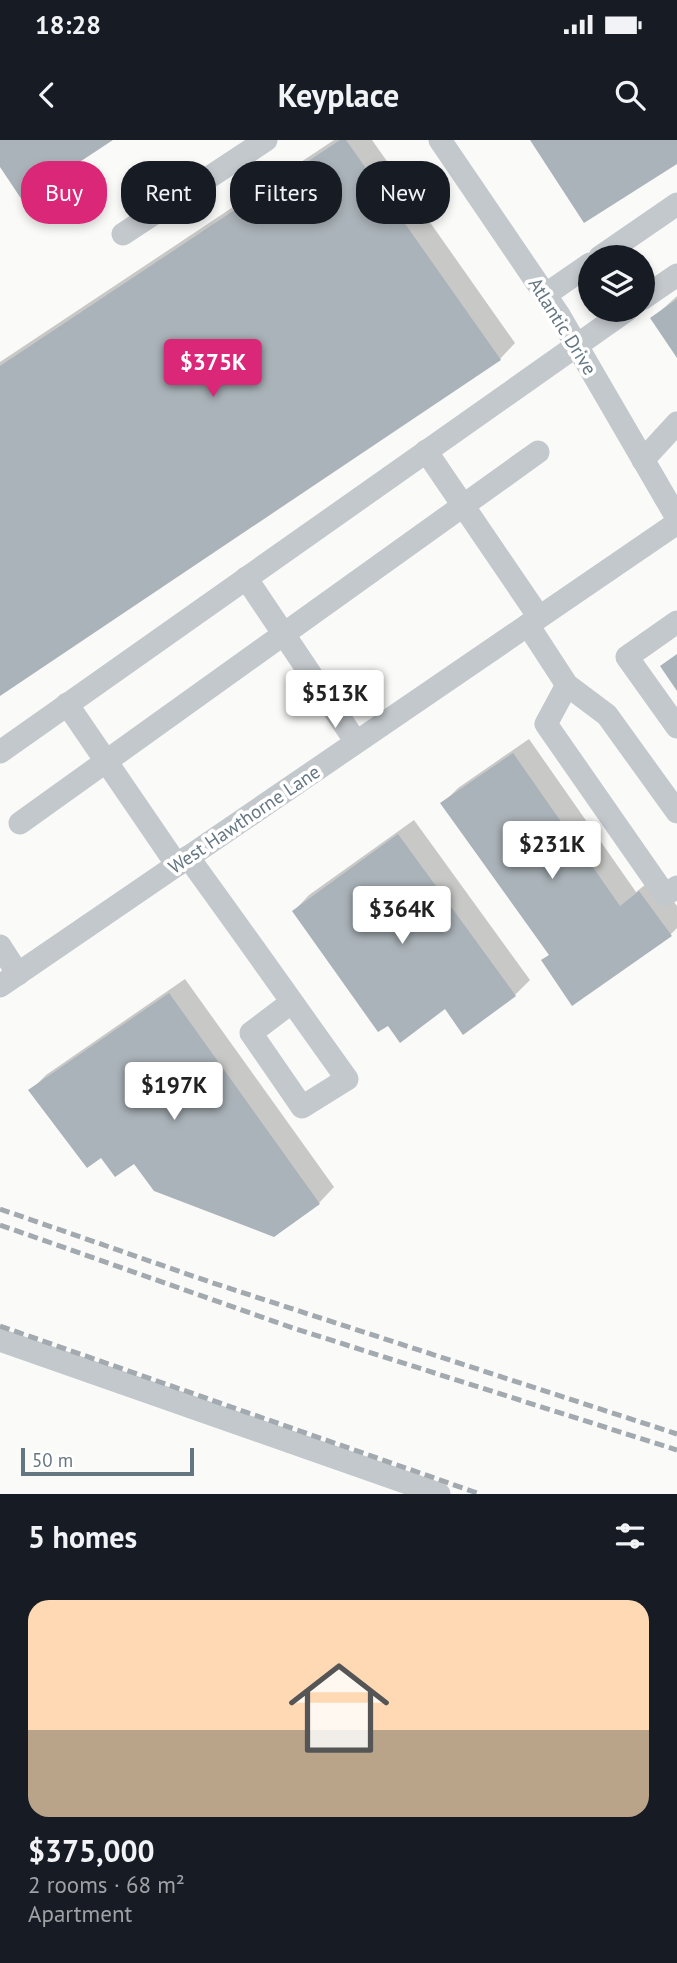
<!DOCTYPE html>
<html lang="en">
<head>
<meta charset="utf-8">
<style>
  :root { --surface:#171b24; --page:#242831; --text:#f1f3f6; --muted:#9ea1a6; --line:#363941; --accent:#db2777 }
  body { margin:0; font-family:"PT Sans",sans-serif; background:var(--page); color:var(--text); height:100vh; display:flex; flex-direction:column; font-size:26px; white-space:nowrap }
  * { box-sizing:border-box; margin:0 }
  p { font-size:23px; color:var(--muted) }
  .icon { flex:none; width:38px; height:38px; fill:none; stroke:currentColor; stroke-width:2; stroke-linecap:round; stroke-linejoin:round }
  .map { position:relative; height:1354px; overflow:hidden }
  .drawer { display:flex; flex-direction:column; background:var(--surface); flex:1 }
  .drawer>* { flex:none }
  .top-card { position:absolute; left:21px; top:21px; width:635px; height:63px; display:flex; gap:14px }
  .buttons { position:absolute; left:578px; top:105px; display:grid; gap:14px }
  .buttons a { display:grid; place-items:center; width:77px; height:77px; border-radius:50%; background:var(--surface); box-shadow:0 4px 10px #0003; font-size:35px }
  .scale { position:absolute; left:21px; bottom:18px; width:173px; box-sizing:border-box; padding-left:7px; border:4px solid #657683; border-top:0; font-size:19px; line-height:24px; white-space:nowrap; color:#657683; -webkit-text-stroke:5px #fff; paint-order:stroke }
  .price { position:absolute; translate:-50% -60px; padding:0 16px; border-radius:7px; background:#fff; color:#222; font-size:23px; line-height:46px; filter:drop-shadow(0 2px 4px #0008) }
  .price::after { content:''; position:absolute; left:50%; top:42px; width:21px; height:16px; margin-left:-10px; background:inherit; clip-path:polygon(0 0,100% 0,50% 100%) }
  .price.on { background:var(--accent); color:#fff }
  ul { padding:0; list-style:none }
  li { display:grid; align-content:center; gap:14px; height:371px; padding:0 28px }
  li+li { border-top:2px solid var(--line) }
  li span { display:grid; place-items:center; height:217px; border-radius:21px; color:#555 }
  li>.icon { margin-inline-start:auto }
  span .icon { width:126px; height:126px; fill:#fffc; stroke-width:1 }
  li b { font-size:30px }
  h2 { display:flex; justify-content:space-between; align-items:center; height:84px; padding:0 28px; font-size:30px }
  .pill { padding:0 24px; border-radius:28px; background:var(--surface); box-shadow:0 4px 10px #0003; font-size:24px; line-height:63px }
  .pill.on { background:var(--accent); color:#fff }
  .status { display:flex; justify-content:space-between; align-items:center; height:49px; padding:0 35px; background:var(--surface); direction:ltr }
  .status svg { height:19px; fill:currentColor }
  header { display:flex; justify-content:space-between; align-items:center; height:91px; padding:0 28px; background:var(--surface); font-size:32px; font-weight:700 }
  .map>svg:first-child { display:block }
  .shadow { fill:#0003 }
  .building { fill:#aab3b9 }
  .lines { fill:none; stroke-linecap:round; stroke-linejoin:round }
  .minor { stroke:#c3c8cc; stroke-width:23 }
  .rail { stroke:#a2aab0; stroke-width:5; stroke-dasharray:10 5; stroke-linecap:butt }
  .labels { text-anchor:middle; stroke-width:7; stroke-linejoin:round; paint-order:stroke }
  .street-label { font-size:19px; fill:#657683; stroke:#fff }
</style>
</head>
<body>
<div class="status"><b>18:28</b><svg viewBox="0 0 49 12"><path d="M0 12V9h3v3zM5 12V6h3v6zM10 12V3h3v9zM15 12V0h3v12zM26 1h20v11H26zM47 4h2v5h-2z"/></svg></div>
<header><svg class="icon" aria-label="back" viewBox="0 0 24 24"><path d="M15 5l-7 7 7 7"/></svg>Keyplace<svg class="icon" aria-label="search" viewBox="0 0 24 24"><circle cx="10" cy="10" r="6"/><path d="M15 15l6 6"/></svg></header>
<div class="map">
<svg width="677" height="1354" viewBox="0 0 677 1354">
  <rect width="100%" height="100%" fill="#fafaf8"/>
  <g class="shadow">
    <polygon points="334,0 372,0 515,203 500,219 0,554 0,222"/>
    <polygon points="677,156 677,215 652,179"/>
    <polygon points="529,599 636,752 655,737 677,766 677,788 671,794 572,864 543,821 550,814 443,663 458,648"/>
    <polygon points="414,680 530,840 515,855 445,867 294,771 309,755"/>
    <polygon points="185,839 334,1047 319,1063 101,1016 31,950 46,935"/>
  </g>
  <g class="building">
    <polygon points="0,0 113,0 22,60 0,27"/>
    <polygon points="340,0 346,0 501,220 0,556 0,226"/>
    <polygon points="530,0 677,0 677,24 584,83"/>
    <polygon points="677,159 677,218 650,178"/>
    <polygon points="677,514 677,551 660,526"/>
    <polygon points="513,613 620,766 639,751 672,796 572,866 541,820 549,815 440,663"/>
    <polygon points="398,694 516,856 463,895 445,869 400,903 388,886 378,892 292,771"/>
    <polygon points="169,853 320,1064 274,1097 154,1051 134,1024 115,1037 101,1018 87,1028 28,950"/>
  </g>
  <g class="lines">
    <g class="minor">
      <polyline points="440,0 559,175 677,378"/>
      <polyline points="123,94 266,0"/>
      <polyline points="600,117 677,64"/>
      <polyline points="545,155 590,124"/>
      <polyline points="642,159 677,135"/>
      <polyline points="426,311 539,477"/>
      <polyline points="643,320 677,283"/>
      <polyline points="246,438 356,602"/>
      <polyline points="677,482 627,517 677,587"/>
      <polyline points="528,485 567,545 607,575 677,672"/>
      <polyline points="567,545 546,584 665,755 677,747"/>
      <polyline points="67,564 177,725"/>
      <polyline points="0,612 627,170"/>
      <polyline points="20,683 538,312"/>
      <path d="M188 717C242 791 294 865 347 939L302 967 251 893 292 862"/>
      <polyline points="0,806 18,834"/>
      <polyline points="0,846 677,383"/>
      <polyline points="0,1200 439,1354"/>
    </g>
    <g class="rail">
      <polyline points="0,1069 210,1142 677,1294"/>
      <polyline points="0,1085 293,1188 677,1310"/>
      <polyline points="0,1186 480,1354"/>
    </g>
  </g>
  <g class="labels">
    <g class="street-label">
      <text transform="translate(563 186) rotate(58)" y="7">Atlantic Drive</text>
      <text transform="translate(244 679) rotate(-34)" y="7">West Hawthorne Lane</text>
    </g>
  </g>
</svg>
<div class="buttons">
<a><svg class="icon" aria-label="layers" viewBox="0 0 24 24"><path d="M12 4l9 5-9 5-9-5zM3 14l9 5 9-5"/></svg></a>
</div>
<div class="scale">50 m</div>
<b class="price on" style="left:213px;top:259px">$375K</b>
<b class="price" style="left:335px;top:590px">$513K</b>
<b class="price" style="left:552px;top:741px">$231K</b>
<b class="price" style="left:402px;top:806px">$364K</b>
<b class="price" style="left:174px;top:982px">$197K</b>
<div class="top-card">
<a class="pill on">Buy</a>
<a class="pill">Rent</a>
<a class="pill">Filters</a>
<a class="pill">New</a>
</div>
</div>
<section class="drawer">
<h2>5 homes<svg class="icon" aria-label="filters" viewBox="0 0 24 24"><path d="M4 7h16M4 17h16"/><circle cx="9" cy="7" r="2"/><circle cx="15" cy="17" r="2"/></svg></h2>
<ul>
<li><span style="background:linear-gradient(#ffd9b3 60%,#b9a48a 0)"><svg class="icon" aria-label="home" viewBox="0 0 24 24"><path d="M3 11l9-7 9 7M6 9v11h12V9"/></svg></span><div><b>$375,000</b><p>2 rooms · 68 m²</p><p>Apartment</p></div></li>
</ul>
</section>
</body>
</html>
